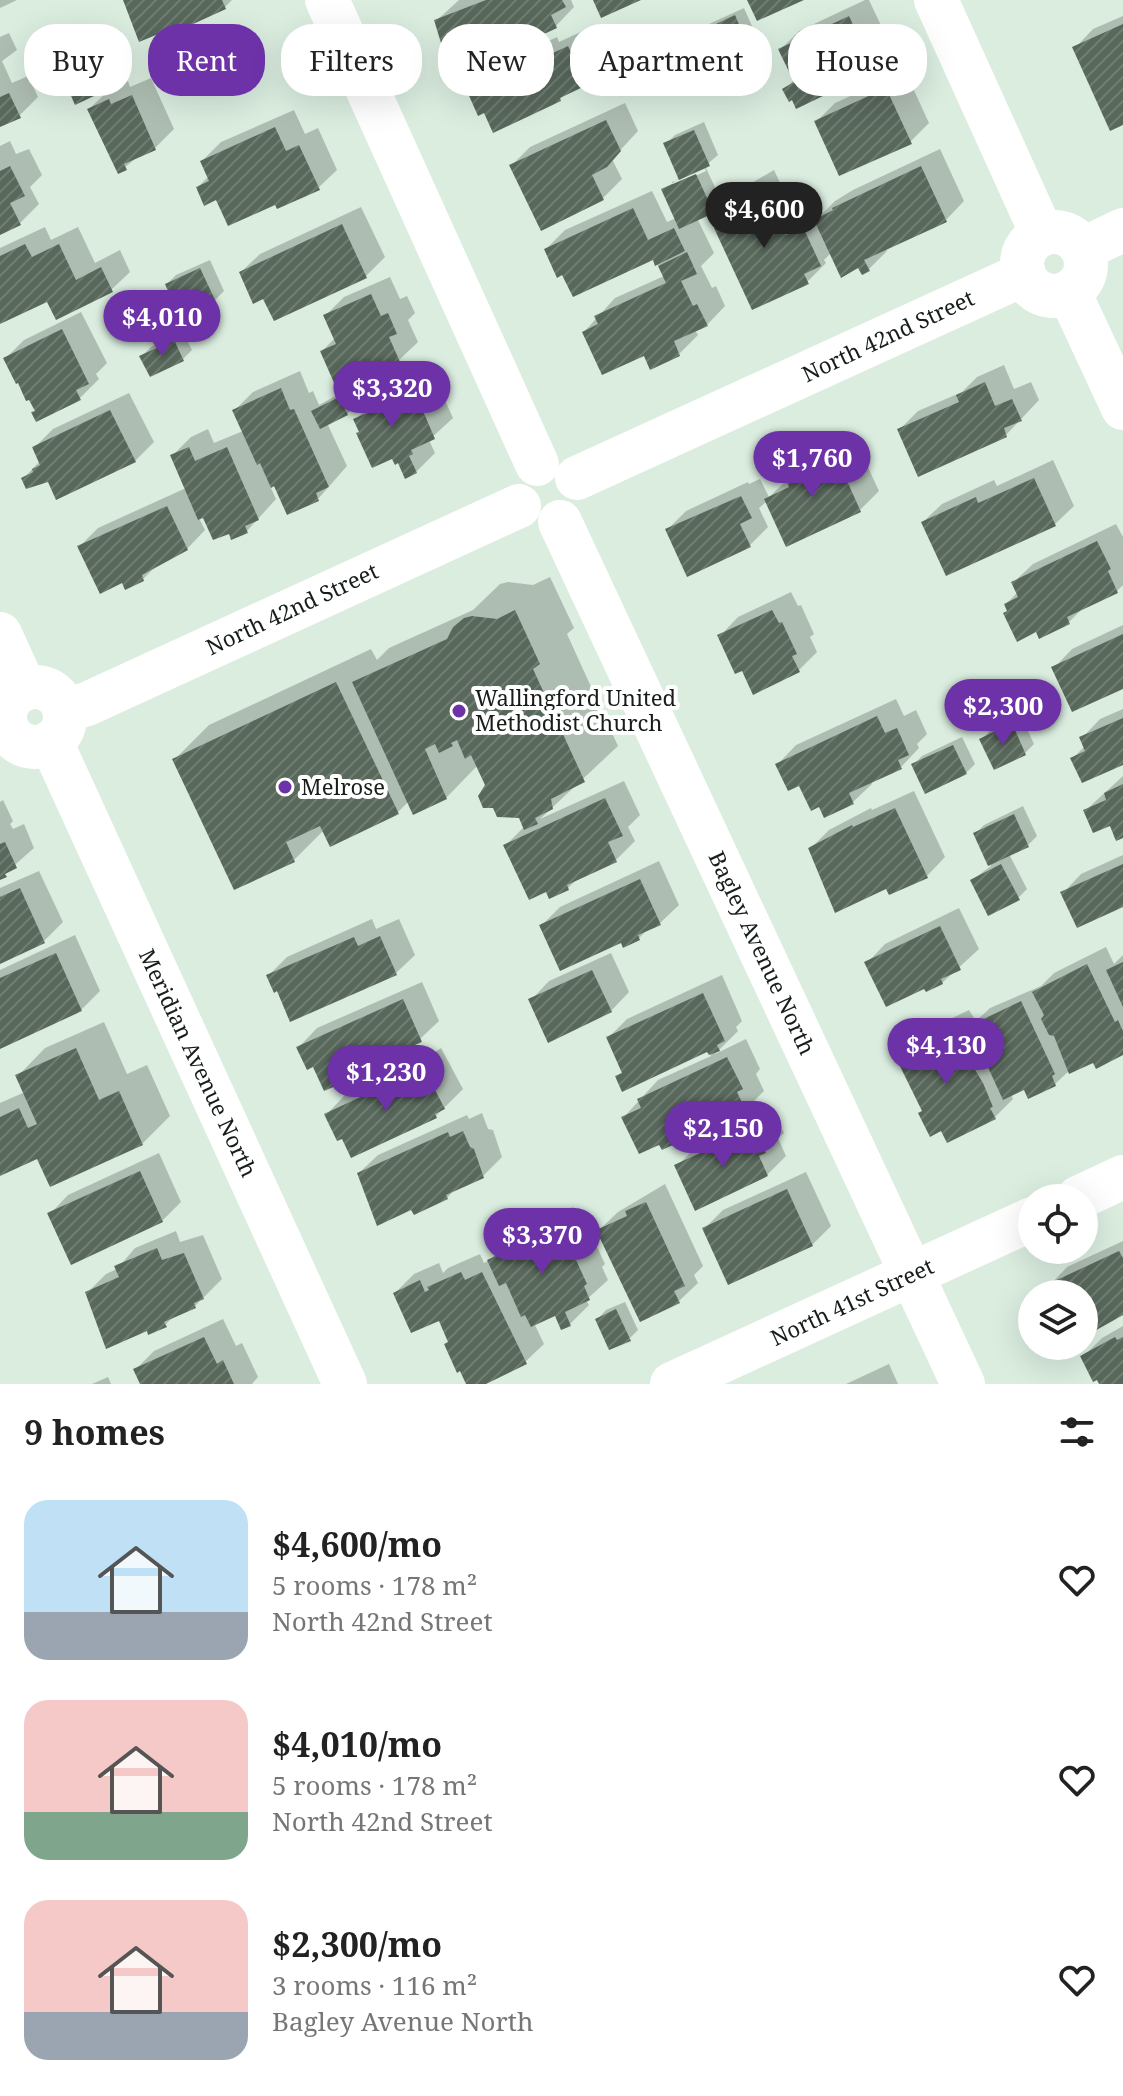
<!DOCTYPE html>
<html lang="en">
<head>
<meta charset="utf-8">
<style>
  :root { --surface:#fff; --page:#f2f2f2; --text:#222; --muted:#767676; --accent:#6d32a8 }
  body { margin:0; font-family:"Noto Serif",serif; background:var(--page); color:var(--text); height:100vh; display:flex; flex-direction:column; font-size:30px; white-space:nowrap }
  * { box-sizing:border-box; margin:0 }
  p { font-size:26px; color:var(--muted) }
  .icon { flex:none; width:44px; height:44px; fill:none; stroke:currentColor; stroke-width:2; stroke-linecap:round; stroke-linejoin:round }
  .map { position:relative; height:1384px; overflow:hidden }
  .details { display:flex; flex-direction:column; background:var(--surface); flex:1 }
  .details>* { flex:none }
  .guide { position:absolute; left:24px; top:24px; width:1076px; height:72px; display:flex; gap:16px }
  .buttons { position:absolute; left:1018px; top:1184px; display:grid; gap:16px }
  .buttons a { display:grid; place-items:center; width:80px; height:80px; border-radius:50%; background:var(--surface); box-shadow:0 8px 32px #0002; font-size:40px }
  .price { position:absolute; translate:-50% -68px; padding:0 18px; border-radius:28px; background:var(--accent); color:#fff; font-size:26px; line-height:52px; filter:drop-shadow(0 2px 4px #0008) }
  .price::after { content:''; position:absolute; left:50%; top:48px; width:24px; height:18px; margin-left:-12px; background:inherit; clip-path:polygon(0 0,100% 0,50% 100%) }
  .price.active { background:#222; color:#fff }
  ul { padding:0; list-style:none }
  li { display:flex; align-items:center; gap:24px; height:200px; padding:0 24px }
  li span { display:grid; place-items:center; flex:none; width:224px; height:160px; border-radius:24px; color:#555 }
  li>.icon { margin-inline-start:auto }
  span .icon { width:96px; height:96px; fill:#fffc; stroke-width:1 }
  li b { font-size:34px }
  h2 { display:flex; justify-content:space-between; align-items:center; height:96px; padding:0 24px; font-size:34px }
  .pill { padding:0 28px; border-radius:32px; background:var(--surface); box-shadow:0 8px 32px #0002; font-size:28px; line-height:72px }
  .pill.active { background:var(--accent); color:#fff }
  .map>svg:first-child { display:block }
  .shadow { fill:#0003; fill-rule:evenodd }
  .building { fill:url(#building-hatch) }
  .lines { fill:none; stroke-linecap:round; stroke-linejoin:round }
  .street { stroke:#fff; stroke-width:44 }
  .poi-dot { fill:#6d32a8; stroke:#fff; stroke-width:3 }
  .labels { text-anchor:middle; stroke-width:8; stroke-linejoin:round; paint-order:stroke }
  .street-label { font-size:22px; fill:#171e19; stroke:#fff }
  .poi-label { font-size:22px; fill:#171e19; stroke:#fff; text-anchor:start }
</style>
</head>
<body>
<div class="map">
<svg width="1123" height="1384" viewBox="0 0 1123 1384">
  <defs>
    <pattern id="building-hatch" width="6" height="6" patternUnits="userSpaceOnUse" patternTransform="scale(2)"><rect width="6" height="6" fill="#58685b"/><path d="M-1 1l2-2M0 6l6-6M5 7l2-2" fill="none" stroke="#707d73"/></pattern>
  </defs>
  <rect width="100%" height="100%" fill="#daeddf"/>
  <g class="shadow">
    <polygon points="0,0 17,0 0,8"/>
    <polygon points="125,0 232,0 225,7"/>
    <polygon points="459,0 571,0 574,7 556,26 437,20"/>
    <polygon points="865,0 869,0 893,51 874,70 785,89 795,79 780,50 799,31"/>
    <polygon points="744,8 760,44 751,53 700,33 709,24"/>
    <polygon points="1123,16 1123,123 1075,48 1093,29"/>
    <polygon points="587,29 604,65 585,84 567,92 560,99 485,111 468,90 487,71 557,37 559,42"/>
    <polygon points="9,33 17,50 2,61 12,83 28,76 38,97 19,116 0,125 0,37"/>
    <polygon points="669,38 680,62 671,71 617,67 626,58"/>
    <polygon points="101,43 117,78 108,87 60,66 69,57"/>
    <polygon points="905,71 929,123 910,142 816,122 835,103"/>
    <polygon points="151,78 174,129 155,148 140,155 119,172 89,109 108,91 128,81 130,87"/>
    <polygon points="625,103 638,131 612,159 622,179 603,198 542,228 511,166 530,147"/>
    <polygon points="294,110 305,134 318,128 337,170 318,188 276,202 198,187 209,176 202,161 221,142"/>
    <path d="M704 122 718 155 705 166 722 202 712 211 697 218 714 253 701 266 712 288 716 286 725 306 707 325 695 330 698 335 679 354 645 353 584 332 615 298 664 276 654 258 563 272 546 249 565 230 652 191 667 222 676 218 664 190 680 177 666 144 675 135ZM705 168 706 171 672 187V182Z"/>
    <polygon points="10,141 16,154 29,149 42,175 30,187 39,204 20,223 0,233 0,146"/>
    <polygon points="940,149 964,201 946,220 886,248 887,251 868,270 832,252 824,260 826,263 807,282 716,228 724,220 720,210 738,191 774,170 783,189 790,186 805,218 822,210 823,213 835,201 853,190"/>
    <polygon points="361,207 385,257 366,276 264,297 241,272 260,254"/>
    <polygon points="45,227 51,240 78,227 95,263 120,250 130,272 111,290 48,299 0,322 0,248"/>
    <polygon points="210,260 224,291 215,300 167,284 176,275"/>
    <polygon points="390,277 400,299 407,296 415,313 408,320 418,342 399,360 322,351 335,338 325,316 344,297"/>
    <polygon points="81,312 107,363 96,374 99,379 80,398 36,410 5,359 24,340"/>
    <polygon points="183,332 192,350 183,359 142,356 151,347"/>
    <polygon points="1004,365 1014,389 1031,382 1039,400 1006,435 919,474 899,430 918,411 962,392 977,377"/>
    <polygon points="409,368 415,382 429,376 435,388 439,387 453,418 429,440 435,453 416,472 361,431 355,420 367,408 363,399 382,380"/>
    <polygon points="300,371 309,393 313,391 319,405 348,389 356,405 347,414 327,423 347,466 318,499 275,484 270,486 276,499 247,531 230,531 204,516 199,518 205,530 187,549 158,564 143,579 123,581 79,547 98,528 186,488 172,456 191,437 208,429 214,443 243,431 234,411 253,392"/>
    <polygon points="129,393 154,442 135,461 49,480 24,478 40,461 34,448 53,429"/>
    <polygon points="852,433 879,491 860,510 767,501 759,508 768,527 749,546 668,529 686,511 748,482 749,484 760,479 769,497 788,479 785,474 804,455"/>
    <polygon points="1053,460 1074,506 1055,524 947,574 923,522 942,504 994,480 997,486"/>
    <polygon points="1116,524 1123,537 1123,585 1117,591 1085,606 1069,622 1037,630 1009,609 1006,604 1018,592 1014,582 1033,564"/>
    <polygon points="550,577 574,628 567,634 618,746 540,819 624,781 640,815 628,827 635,841 616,860 578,878 568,888 547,890 506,845 525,826 520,816 487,786 478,765 446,798 409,801 397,813 324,830 294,860 235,888 174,760 209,725 371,649 377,660 389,648 473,610 500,584 508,582 533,585"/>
    <polygon points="791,592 798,606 801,605 814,634 810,637 817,652 798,671 743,668 720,636 738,617"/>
    <polygon points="1123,625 1123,687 1054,668 1072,649"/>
    <polygon points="896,699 904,716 916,710 927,734 917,744 919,748 901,767 871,781 872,784 853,802 820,805 778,764 796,745"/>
    <polygon points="1123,709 1123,763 1073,758 1085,746 1082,738 1100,719"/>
    <polygon points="1021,716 1034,744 1025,753 982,739 991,730"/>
    <polygon points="962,737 975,764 966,773 913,765 922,756"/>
    <polygon points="1123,776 1123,836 1111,823 1086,810"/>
    <polygon points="914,791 945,857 927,876 887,886 810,849 829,830 871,808 872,810"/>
    <polygon points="3,800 13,821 10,824 13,829 24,824 34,848 0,878 0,802"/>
    <polygon points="1023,806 1037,836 1028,845 1009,854 1027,889 1018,898 972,880 991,866 975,834 984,825"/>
    <polygon points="1123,855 1123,905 1063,893 1081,874"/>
    <polygon points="659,861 679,905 660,923 648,929 639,938 622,941 542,925 560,907"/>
    <polygon points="39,871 63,922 44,941 0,961 0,888"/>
    <polygon points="959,908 979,949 942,983 867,963 885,944"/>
    <polygon points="372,919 376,929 399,919 415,955 396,973 278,989 268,976 287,957"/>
    <polygon points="75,935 100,991 81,1010 0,1047 0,970"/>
    <polygon points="1106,947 1114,964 1123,955 1123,1053 1094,1060 1070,1070 1055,1084 1025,1087 1011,1094 1013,1099 994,1118 942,1128 924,1110 897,1055 915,1036 969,1010 976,1021 990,1008 1041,986 1054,973"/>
    <polygon points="611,953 629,992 611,1011 531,1000 549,981"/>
    <polygon points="722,975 742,1021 736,1027 738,1031 715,1054 746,1039 760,1069 756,1074 764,1091 745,1110 624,1117 658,1080 711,1056 708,1050 617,1077 623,1071 608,1038 627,1019"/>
    <polygon points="422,982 439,1021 405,1053 314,1064 299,1047 317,1028"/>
    <polygon points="104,1022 127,1074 147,1065 170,1116 142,1144 38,1156 0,1174 0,1103 25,1092 18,1076 45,1048"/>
    <polygon points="441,1048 463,1089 436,1116 327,1114 345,1095 425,1059"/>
    <polygon points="772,1108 784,1133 778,1138 786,1156 767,1175 677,1166 696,1147"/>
    <polygon points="482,1113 488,1129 493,1130 502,1157 483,1176 456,1188 447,1198 412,1207 359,1173 378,1155 467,1115 469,1119"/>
    <polygon points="159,1153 181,1202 162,1221 50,1214 68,1195"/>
    <polygon points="806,1172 831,1226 812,1245 705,1228 723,1210"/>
    <polygon points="665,1184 703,1266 694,1275 698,1283 679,1301 599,1230 618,1212"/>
    <polygon points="573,1207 575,1210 579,1208 605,1264 602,1267 608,1280 586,1300 589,1305 570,1324 556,1314 534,1323 544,1344 525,1362 480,1384 469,1384 440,1318 395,1293 414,1274 439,1263 443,1273 448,1268 480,1254 484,1263 490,1260 517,1233"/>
    <polygon points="176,1231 180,1242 203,1235 222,1279 195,1306 176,1314 165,1325 87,1293 106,1274 117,1269 135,1248"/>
    <polygon points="1123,1241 1123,1315 1084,1335 1084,1294 1053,1294 1049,1286 1067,1267"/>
    <polygon points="625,1302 638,1330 629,1339 597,1320 606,1310"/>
    <polygon points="223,1319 236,1346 242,1343 258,1377 252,1384 142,1384 135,1370 154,1351"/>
    <polygon points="1123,1326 1123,1384 1101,1384 1083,1357 1102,1338"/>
    <polygon points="889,1364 898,1384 846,1384"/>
    <polygon points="108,1377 111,1384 92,1384"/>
  </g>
  <g class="building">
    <polygon points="123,0 222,0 226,9 158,40 156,35 139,42"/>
    <polygon points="486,0 562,0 566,7 551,15 557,28 464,71 454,48 449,50 445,41 441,43 434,20"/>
    <polygon points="593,0 641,0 601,18"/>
    <polygon points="747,0 804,0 757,21"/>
    <polygon points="735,15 752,55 715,72 697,33"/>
    <polygon points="849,16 875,71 796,109 792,100 789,102 782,89 794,82 778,49"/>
    <polygon points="1123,24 1123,125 1110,131 1072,47"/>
    <polygon points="659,45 672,72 627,93 614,66"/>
    <polygon points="568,46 587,85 560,98 561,101 493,133 484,113 478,116 466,89 538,55 540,59"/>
    <polygon points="92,51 109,89 75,105 58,66"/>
    <polygon points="886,88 912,144 839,176 814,121"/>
    <polygon points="9,93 21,118 0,127 0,97"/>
    <polygon points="132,95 156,150 124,164 127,170 118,174 87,109 109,99 111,104"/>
    <polygon points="606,120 621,151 607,167 592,175 604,200 541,231 509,165"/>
    <polygon points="275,127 286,151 299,145 320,190 277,209 275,205 228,226 216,200 204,206 196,187 209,181 200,161"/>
    <polygon points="694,130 710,166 679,180 663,143"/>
    <polygon points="10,166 25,196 10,203 21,225 0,235 0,171"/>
    <polygon points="921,166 947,222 864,260 870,271 862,275 858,268 841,278 814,220 833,210 832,208"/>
    <polygon points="696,174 714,213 679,229 661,189"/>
    <polygon points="755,187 764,206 771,203 786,235 803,227 821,266 804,274 809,284 752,310 714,228 724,224 717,210 739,200 737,196"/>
    <polygon points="633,208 648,240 674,228 685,251 655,266 653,260 573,297 562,275 557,278 544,249"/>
    <polygon points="342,224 367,278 274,321 263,299 253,304 239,272"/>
    <polygon points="25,244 32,257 59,244 76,280 101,267 113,292 56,320 47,302 0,324 0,256"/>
    <polygon points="687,252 697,274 681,281 693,306 697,304 708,326 674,341 680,356 650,370 644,356 602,375 582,332 598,324 594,316 666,283 658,266"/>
    <polygon points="200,268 216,302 180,318 165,284"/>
    <polygon points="371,294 381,316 388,313 397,334 389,337 400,362 354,382 352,378 335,385 320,351 336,344 323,315"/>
    <polygon points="62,329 89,384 76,390 81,400 36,422 31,412 35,411 29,400 26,401 18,383 16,384 3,358"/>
    <polygon points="174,340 184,361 150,377 139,356"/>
    <polygon points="985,382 995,406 1012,399 1022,421 1004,428 1007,437 918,477 897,429 959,402 956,395"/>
    <polygon points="390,385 396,399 410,393 416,406 420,404 435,439 411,450 413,454 409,456 417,473 405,479 398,463 395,465 392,459 372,468 356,433 359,432 353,419 367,413 361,398"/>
    <polygon points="281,388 290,410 294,409 329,487 316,493 319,501 287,515 274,486 271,488 260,463 257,465 232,410"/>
    <polygon points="339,397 348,415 320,429 311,411"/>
    <polygon points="110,410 136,462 56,500 48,482 26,489 21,478 33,472 32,469 40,465 32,447"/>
    <polygon points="189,447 195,461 227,447 259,520 245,526 248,533 231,540 229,534 213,540 203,518 198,520 170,455"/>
    <polygon points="833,450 861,512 786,547 764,499 789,487 783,473"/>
    <polygon points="1034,478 1056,526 946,576 921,522 976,497 978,503"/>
    <polygon points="741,496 752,518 740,524 751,547 687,577 665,529"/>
    <polygon points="167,506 188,550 142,575 144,581 125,590 122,583 100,594 77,546"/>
    <polygon points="1097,541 1111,569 1108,571 1118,593 1067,617 1070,624 1039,639 1036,632 1017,642 1003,613 1007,611 1004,604 1018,597 1011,582"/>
    <polygon points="515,610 540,664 533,669 585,782 551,799 553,809 535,818 538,824 524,830 519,818 497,817 493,808 483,808 478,796 485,785 471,755 465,759 457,740 451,743 453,746 439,753 435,744 425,749 447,799 413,815 352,682 447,639 453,627 464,618 472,616 497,619"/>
    <polygon points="772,610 779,623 782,622 797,654 792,656 800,672 753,695 742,671 735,674 717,635"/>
    <polygon points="1123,634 1123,689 1072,712 1051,667"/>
    <polygon points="336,682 399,814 330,847 320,826 286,842 295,862 234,890 172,759"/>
    <polygon points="877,716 885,733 897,728 909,755 898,760 902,769 849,793 854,804 824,818 819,807 811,811 799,786 788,791 775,764"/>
    <polygon points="1123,718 1123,765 1082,783 1070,758 1085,751 1079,737"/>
    <polygon points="1012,723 1026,755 994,770 979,739"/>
    <polygon points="953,745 967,774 925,794 911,764"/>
    <polygon points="1123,784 1123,838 1116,841 1110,826 1093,833 1083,810 1106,800 1104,793"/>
    <polygon points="605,798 623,836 608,842 617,862 567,885 569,890 549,899 546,892 529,900 503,845"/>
    <polygon points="895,808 928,878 889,895 886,889 835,913 808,848 852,825 853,827"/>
    <polygon points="1014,814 1029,847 988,866 973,833"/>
    <polygon points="5,842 17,868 5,874 7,877 0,880 0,844"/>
    <polygon points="1001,864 1020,900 988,916 970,880"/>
    <polygon points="1123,864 1123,907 1077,928 1060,892"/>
    <polygon points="640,879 661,925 638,935 640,940 623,948 621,943 560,971 539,925"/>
    <polygon points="20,888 45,943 0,964 0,897"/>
    <polygon points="940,926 961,970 941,979 943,984 926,992 924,989 886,1007 864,962"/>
    <polygon points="380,936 397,975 290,1022 277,991 274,993 266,975 354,937 358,946"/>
    <polygon points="56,953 82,1011 0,1049 0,978"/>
    <polygon points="1123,962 1123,1007 1106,970"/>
    <polygon points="1087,964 1115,1022 1118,1020 1123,1031 1123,1055 1096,1069 1093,1063 1069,1074 1054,1036 1049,1035 1041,1019 1044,1015 1032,992"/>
    <polygon points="592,970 612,1012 548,1043 528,999"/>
    <polygon points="703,993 725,1041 717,1045 720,1051 709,1055 707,1052 622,1092 615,1076 622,1073 606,1037"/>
    <polygon points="403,999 422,1042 405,1049 407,1055 324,1091 313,1067 307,1070 296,1047"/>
    <polygon points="1021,1001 1055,1074 1052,1076 1056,1086 1028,1099 1024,1090 1003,1100 969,1026"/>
    <polygon points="950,1028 983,1083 993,1107 990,1108 996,1119 947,1143 941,1131 930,1137 918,1113 922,1111 894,1054"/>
    <polygon points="76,1048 99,1100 119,1091 143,1145 50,1187 37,1159 0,1176 0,1117 19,1108 28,1128 37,1124 15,1075"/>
    <polygon points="727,1057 743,1089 737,1092 746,1111 662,1150 659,1145 639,1154 621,1117 641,1108 637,1099"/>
    <polygon points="422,1065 445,1109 435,1114 437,1118 351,1158 342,1139 337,1141 324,1114 412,1073 411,1070"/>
    <polygon points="753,1125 766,1153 759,1156 768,1176 695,1211 674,1165 735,1137 733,1135"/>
    <polygon points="463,1131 470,1147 474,1149 484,1178 446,1195 448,1199 414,1215 411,1210 377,1226 357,1173 448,1132 450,1137"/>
    <polygon points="140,1171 163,1222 71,1265 47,1213"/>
    <polygon points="787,1189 813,1246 728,1285 702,1228"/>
    <polygon points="646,1202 685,1286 674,1291 680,1303 640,1322 596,1230 627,1216 625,1211"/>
    <polygon points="554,1224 556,1228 560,1225 587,1284 584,1286 590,1300 565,1312 571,1326 561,1330 555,1316 531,1327 525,1315 521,1317 506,1283 499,1286 487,1260 498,1255 496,1251"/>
    <polygon points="157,1248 162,1260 184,1253 204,1299 194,1303 196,1308 164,1322 167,1327 148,1335 147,1331 106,1349 85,1292 119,1277 114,1266"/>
    <polygon points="1119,1251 1123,1258 1123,1315 1084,1337 1084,1294 1050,1294 1046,1285"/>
    <polygon points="461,1272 465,1280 482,1272 527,1364 486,1384 466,1384 460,1371 457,1373 444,1344 448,1342 439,1321 411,1333 393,1293 420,1280 425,1292 429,1290 427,1287"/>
    <polygon points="616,1309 631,1341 609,1350 595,1319"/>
    <polygon points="204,1337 217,1364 223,1360 234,1384 140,1384 133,1369"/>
    <polygon points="1115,1337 1117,1340 1123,1337 1123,1384 1099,1384 1097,1380 1093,1382 1080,1356"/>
  </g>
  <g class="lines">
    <g class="street">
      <polyline points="327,0 537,464"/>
      <polyline points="936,0 1042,234"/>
      <circle cx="1054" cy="264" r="32"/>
      <polyline points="1083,249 1123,230"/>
      <polyline points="1069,292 1123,408"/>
      <polyline points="577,478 1024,274"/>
      <polyline points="560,522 963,1384"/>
      <polyline points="0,634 25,689"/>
      <circle cx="35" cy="717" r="30"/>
      <polyline points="65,711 87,704 519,506"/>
      <polyline points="51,742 345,1384"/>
      <polyline points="1078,1198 1123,1177"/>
      <polyline points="672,1384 1032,1219"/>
    </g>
  </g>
  <g class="poi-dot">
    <circle cx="459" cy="711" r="8"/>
    <circle cx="285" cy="787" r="8"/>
  </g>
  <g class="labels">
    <g class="street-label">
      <text transform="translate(888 336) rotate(-25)" y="8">North 42nd Street</text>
      <text transform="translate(292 609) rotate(-25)" y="8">North 42nd Street</text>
      <text transform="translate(762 953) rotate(65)" y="8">Bagley Avenue North</text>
      <text transform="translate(198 1063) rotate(65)" y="8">Meridian Avenue North</text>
      <text transform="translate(852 1302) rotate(-25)" y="8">North 41st Street</text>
    </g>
    <g class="poi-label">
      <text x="475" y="706">Wallingford United<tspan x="475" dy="25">Methodist Church</tspan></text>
      <text x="301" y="795">Melrose</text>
    </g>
  </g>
</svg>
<div class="buttons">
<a><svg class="icon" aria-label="locate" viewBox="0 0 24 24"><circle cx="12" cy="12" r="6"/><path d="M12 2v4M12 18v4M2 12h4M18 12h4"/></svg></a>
<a><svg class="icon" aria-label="layers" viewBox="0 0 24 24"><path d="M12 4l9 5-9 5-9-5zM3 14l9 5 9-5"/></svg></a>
</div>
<b class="price active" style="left:764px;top:250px">$4,600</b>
<b class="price" style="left:162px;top:358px">$4,010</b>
<b class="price" style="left:392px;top:429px">$3,320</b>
<b class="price" style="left:812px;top:499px">$1,760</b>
<b class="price" style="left:1003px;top:747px">$2,300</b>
<b class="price" style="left:946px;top:1086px">$4,130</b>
<b class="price" style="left:386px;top:1113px">$1,230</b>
<b class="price" style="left:723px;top:1169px">$2,150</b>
<b class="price" style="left:542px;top:1276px">$3,370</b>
<div class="guide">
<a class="pill">Buy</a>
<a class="pill active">Rent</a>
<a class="pill">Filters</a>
<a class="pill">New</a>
<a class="pill">Apartment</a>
<a class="pill">House</a>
</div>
</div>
<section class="details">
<h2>9 homes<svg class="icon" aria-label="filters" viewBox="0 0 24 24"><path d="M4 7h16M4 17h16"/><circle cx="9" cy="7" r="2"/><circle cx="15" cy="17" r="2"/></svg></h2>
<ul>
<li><span style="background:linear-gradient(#bfe0f5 70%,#9aa5b1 0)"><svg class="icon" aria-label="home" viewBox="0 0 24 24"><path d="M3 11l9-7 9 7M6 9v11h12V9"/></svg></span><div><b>$4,600/mo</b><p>5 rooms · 178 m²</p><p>North 42nd Street</p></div><svg class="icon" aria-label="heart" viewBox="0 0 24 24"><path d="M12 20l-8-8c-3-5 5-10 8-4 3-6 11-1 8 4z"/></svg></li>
<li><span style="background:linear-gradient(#f6c9c9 70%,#7fa58c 0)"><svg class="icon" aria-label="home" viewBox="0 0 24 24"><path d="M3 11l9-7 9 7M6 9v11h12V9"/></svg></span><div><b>$4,010/mo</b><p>5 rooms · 178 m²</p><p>North 42nd Street</p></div><svg class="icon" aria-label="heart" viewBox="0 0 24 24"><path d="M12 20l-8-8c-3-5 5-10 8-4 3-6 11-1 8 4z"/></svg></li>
<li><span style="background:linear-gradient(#f6c9c9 70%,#9aa5b1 0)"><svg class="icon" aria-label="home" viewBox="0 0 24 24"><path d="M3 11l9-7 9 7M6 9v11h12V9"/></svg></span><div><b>$2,300/mo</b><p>3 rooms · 116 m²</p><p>Bagley Avenue North</p></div><svg class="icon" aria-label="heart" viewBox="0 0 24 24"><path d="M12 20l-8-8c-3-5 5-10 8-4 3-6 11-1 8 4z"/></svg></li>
</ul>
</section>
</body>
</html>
